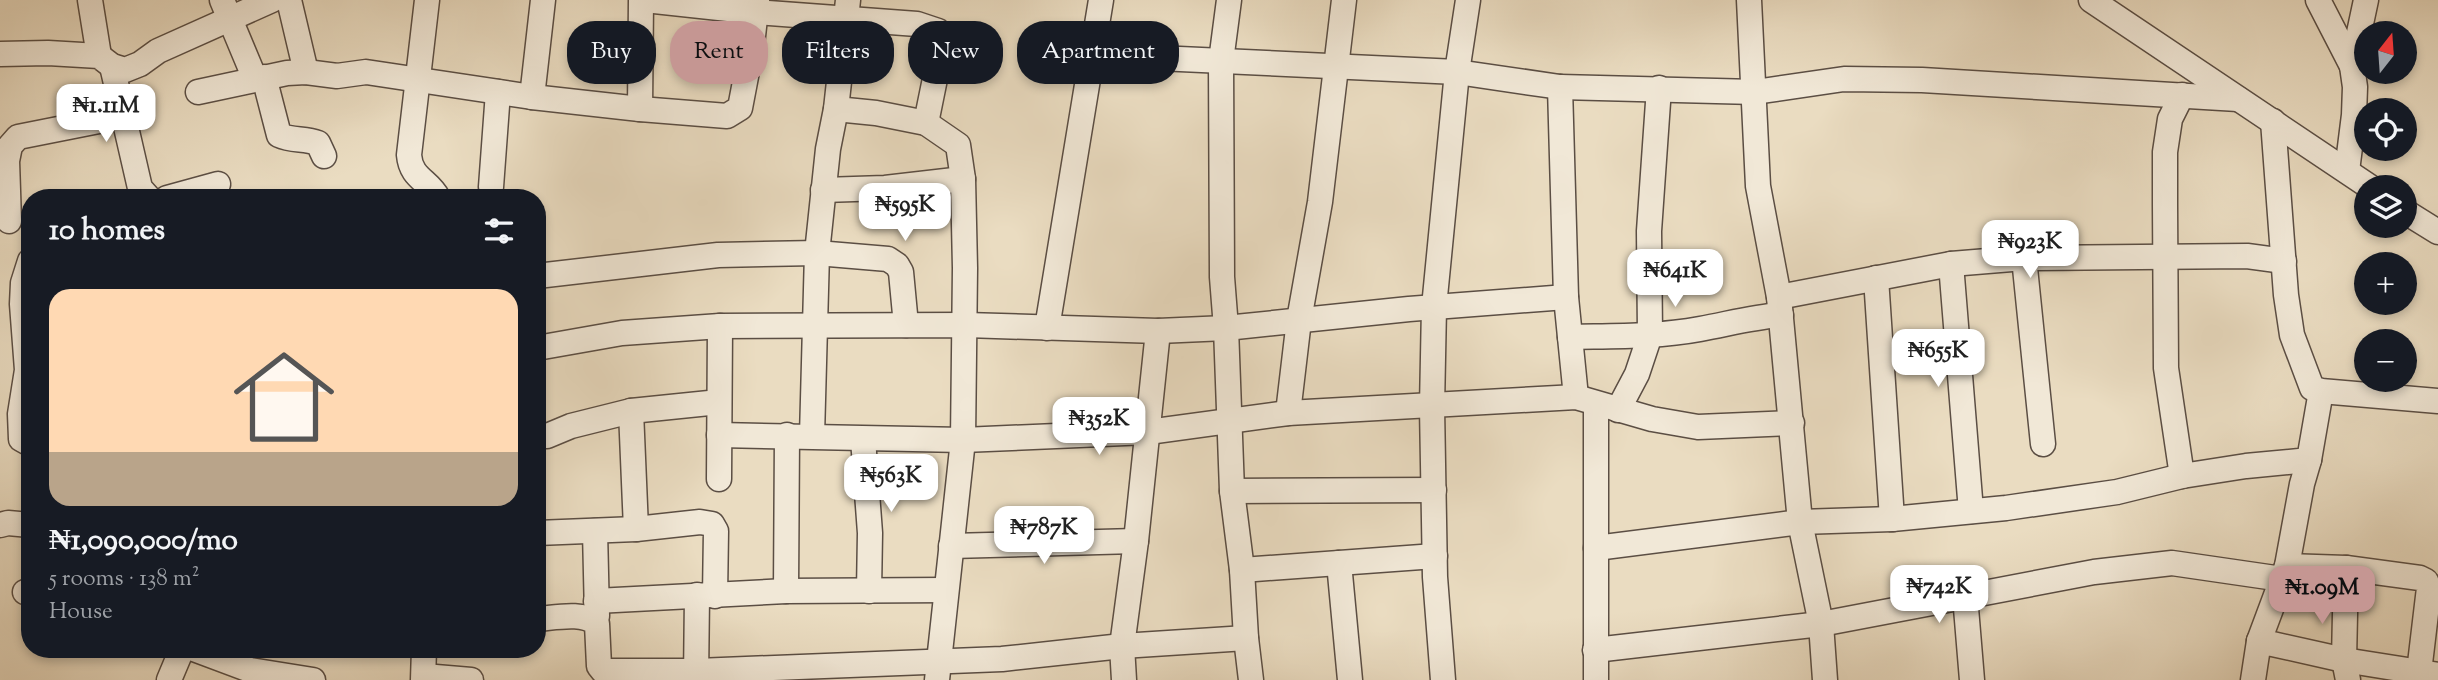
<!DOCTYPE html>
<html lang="en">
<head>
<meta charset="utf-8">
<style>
  :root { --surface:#171b24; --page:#242831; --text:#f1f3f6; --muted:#9ea1a6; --accent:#c59692 }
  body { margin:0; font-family:"Sorts Mill Goudy",serif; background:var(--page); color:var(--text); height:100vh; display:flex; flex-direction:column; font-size:26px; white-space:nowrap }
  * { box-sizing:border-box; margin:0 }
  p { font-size:23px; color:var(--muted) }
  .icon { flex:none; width:38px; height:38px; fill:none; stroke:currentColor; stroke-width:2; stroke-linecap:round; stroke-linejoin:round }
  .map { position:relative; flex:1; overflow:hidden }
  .sheet { position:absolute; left:21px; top:189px; width:525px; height:469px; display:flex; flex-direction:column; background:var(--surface); border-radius:28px; box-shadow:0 4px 10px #0003 }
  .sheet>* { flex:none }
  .guide { position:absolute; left:567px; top:21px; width:665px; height:63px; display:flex; gap:14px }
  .needle { width:46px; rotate:17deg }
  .fabs { position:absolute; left:2354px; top:21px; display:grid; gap:14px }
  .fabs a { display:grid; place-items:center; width:63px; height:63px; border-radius:50%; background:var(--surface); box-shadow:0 4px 10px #0003; font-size:35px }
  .price { position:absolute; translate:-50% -60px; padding:0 16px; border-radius:14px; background:#fff; color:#222; font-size:23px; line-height:46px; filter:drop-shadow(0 2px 4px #0008) }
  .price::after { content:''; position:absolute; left:50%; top:42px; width:21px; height:16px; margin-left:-10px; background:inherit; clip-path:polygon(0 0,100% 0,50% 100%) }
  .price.selected { background:var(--accent); color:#111 }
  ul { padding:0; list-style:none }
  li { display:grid; align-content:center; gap:14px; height:371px; padding:0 28px }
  li span { display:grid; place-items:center; height:217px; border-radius:21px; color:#555 }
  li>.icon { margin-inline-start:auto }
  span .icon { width:126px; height:126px; fill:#fffc; stroke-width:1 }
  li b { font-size:30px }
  h2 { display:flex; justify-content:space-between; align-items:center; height:84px; padding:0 28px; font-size:30px }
  .chip { padding:0 24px; border-radius:28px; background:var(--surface); box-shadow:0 4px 10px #0003; font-size:24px; line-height:63px }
  .chip.selected { background:var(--accent); color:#111 }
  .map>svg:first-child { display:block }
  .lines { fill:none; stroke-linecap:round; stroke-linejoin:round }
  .minor-casing { stroke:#5b4e44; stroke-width:27 }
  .minor { stroke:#f1e8d7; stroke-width:24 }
</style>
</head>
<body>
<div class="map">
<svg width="2438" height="680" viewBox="0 0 2438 680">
  <rect width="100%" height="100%" fill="#eadcc1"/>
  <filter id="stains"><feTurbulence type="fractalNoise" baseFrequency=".00286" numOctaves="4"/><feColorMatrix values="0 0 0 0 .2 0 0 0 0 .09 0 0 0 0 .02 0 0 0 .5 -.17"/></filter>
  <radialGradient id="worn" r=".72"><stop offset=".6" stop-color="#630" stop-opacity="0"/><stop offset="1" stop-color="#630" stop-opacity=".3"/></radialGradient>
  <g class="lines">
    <g class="minor-casing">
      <g id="minor">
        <polyline points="90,0 99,56"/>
        <polyline points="222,0 255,79"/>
        <polyline points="289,0 306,72"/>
        <path d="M427 0 409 155C411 179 429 180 438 198"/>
        <polyline points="645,0 756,12 917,24 938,31 941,40 941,49 926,123"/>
        <polyline points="1229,0 1221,61 1222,277 1226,328 1232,491 1242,570 1246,638 1251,680"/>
        <polyline points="1749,0 1758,186 1779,297 1800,522 1821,624 1825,680"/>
        <polyline points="2091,0 2370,187"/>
        <polyline points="2318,0 2352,66"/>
        <polyline points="0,54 48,53 99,56 112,66 125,70 140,64 158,51 272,0"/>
        <polyline points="1093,55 1457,72 1560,87 1755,92 1844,79 1922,80 2238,99"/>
        <polyline points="112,66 140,188 149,198"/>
        <path d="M264 77 279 135C292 141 305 138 318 143L324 156"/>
        <polyline points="1560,87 1566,297 1576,397"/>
        <polyline points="198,92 287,73 306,72 337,76 366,72 532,97 640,109 727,116 740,108 752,45 757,0"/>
        <polyline points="2182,95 2170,119 2165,152 2165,204 2166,368 2182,476"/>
        <polyline points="532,97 543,0"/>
        <polyline points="640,109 641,0"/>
        <polyline points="836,109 876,113 926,123 958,145 963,179 965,268 963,440 937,680"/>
        <polyline points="2273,121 2286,295 2292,335 2312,388 2321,391 2438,401"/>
        <polyline points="2347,171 2354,115 2355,87 2352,66 2366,0"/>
        <polyline points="491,187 498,92"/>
        <polyline points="823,190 885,188 963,179"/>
        <polyline points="167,198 218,184"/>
        <polyline points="2404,211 2438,232"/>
        <polyline points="9,221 7,161 10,146 18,137 124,116"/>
        <polyline points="2024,258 2043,444"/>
        <polyline points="30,261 23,283 22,304 27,370 20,414 21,439 30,444"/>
        <polyline points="1951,264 1971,511"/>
        <polyline points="537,276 718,255 817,253 888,259 897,265 901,272 906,325"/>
        <polyline points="1876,278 1892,519"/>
        <polyline points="1779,297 1951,264 2024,258 2247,256 2284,261"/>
        <polyline points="1047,328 1101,0"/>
        <path d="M1570 337C1613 336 1657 337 1700 329 1728 324 1753 317 1781 315"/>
        <polyline points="537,348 622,333 720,326 966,325 1158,331 1226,328 1409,309 1566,297"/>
        <polyline points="1596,404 1596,680"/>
        <polyline points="1618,410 1637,374 1650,335 1649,231 1659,88"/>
        <polyline points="631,411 636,529"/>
        <polyline points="1288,413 1299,320 1320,202 1344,0"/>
        <polyline points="719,435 963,440 1148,432 1288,413 1576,397 1652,419 1698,427 1792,423"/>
        <polyline points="537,436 547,436 571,426 631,411 719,402"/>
        <polyline points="812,436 817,253 828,149 836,109 848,0"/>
        <polyline points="863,439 870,533 869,591"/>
        <polyline points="719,479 720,326"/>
        <polyline points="1232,491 1434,490"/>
        <polyline points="0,525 8,523 30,525"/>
        <polyline points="595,531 597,616"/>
        <polyline points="537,533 636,529 700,522 712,524 716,531 715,596"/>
        <polyline points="951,546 1136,541"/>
        <polyline points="1596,548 1800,522 1892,519 2006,508 2117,492 2182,476 2246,466 2309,460 2321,391"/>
        <polyline points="1339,563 1350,680"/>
        <polyline points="2287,566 2346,568 2420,578 2426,581 2429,588 2419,672"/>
        <polyline points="2346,568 2344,660 2348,680"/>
        <polyline points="1242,570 1435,556"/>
        <polyline points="786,591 787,435"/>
        <polyline points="25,592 30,593"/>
        <polyline points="1965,596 1972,680"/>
        <polyline points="596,601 786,591 946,590"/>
        <path d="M537 619C554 618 583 611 597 624L599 666 603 671H697L1002 659 1122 646 1246 638"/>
        <polyline points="2259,641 2287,566 2302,484 2309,460"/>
        <polyline points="194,649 250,670 313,680"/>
        <polyline points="1595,650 1821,624 2094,572 2172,563 2282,579"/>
        <polyline points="424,676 471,680"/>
        <polyline points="169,680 182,649"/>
        <polyline points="423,680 424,649"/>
        <polyline points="696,680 697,595"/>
        <polyline points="1124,680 1122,646 1136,541 1158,331"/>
        <polyline points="1443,680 1435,577 1432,407 1434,307 1457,72 1468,0"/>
        <polyline points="2253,680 2259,641 2344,660 2438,675"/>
      </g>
    </g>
    <use href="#minor" class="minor"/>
  </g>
  <rect width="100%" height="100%" filter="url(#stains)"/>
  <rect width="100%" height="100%" fill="url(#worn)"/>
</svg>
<div class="fabs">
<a><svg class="needle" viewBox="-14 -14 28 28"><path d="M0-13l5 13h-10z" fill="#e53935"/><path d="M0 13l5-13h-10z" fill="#9ea1a6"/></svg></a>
<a><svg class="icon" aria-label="locate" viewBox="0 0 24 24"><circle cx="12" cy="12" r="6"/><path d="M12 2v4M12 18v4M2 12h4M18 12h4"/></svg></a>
<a><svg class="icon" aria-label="layers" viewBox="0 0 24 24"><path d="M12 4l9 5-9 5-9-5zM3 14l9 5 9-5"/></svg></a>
<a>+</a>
<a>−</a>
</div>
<b class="price" style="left:106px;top:144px">₦1.11M</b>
<b class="price" style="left:905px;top:243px">₦595K</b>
<b class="price" style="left:2030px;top:280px">₦923K</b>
<b class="price" style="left:1675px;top:309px">₦641K</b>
<b class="price" style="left:1938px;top:389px">₦655K</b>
<b class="price" style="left:1099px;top:457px">₦352K</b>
<b class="price" style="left:891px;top:514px">₦563K</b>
<b class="price" style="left:1044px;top:566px">₦787K</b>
<b class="price" style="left:1939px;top:625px">₦742K</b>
<b class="price selected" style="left:2322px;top:626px">₦1.09M</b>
<div class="guide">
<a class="chip">Buy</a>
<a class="chip selected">Rent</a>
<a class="chip">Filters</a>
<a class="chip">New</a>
<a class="chip">Apartment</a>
</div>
<section class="sheet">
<h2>10 homes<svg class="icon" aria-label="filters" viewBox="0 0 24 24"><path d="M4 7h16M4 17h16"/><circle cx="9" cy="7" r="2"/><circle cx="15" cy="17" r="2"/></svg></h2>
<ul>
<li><span style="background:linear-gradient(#ffd9b3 75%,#b9a48a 0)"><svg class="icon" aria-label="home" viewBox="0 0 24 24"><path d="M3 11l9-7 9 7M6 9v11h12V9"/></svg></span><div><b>₦1,090,000/mo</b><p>5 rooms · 138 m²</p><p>House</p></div></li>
</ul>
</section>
</div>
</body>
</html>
